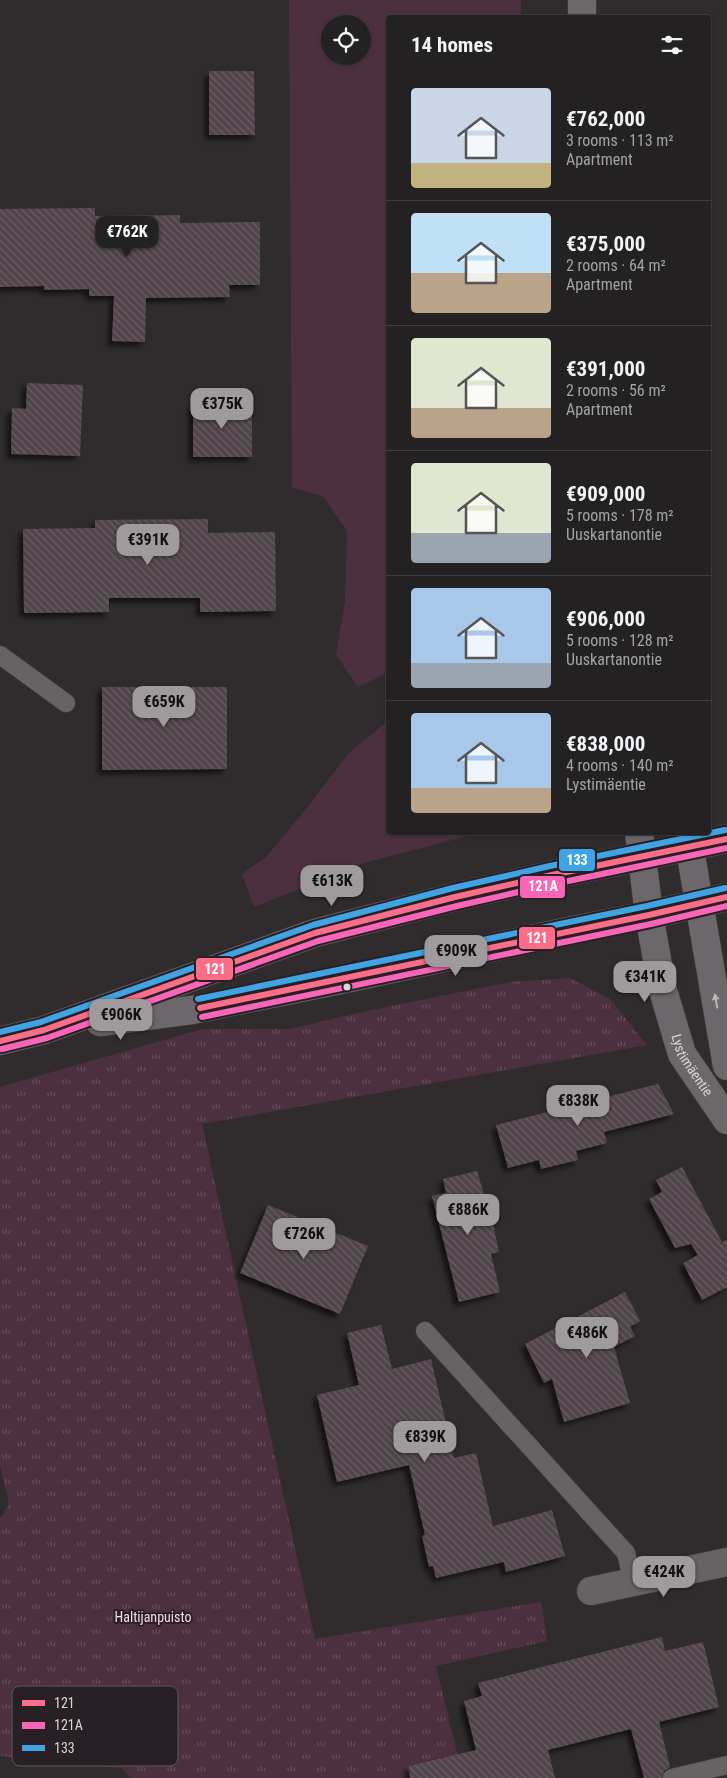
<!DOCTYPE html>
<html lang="en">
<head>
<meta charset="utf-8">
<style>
  :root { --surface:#242122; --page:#302e2f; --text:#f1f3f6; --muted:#a3a3a5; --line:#413e40; --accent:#9f9a9c }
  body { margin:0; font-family:"Roboto Condensed",sans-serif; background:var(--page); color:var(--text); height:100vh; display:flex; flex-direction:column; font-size:19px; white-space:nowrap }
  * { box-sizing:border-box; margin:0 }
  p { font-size:16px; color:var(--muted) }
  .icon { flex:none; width:28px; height:28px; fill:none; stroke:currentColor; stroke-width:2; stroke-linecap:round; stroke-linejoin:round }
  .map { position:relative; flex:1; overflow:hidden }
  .side { position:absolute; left:386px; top:15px; width:325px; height:820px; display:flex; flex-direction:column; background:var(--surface); border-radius:5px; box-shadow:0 1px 4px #0004,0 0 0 1px var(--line) }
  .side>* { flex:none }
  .tools { position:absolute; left:321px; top:15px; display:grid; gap:10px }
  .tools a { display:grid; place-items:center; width:50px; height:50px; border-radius:50%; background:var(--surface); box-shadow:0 1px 4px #0004,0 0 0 1px var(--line); font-size:25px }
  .price { position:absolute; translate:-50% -42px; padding:0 11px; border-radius:10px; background:var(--accent); color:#111; font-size:16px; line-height:32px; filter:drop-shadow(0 1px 2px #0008) }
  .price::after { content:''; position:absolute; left:50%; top:30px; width:15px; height:11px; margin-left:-8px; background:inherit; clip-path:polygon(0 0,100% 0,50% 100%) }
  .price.current { background:#222; color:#fff }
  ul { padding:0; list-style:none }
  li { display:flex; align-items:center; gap:15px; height:125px; padding:0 25px }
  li+li { border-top:1px solid var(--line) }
  li span { display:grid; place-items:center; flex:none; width:140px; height:100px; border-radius:5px; color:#555 }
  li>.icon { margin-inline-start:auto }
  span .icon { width:60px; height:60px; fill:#fffc; stroke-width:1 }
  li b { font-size:21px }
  h2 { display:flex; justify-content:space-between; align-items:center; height:60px; padding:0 25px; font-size:21px }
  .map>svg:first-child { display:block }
  .grass { fill:#4d303f; fill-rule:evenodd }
  .park { fill:url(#park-tufts) }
  .building { fill:url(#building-back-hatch); filter:url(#shadow) }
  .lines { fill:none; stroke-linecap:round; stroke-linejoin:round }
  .lane-casing { stroke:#4b4749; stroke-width:19 }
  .street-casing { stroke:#4b4749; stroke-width:29 }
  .secondary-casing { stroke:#4b4749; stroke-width:29 }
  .lane { stroke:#676365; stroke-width:18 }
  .street { stroke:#676365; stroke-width:28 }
  .secondary { stroke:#6c676a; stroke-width:28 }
  .bus-1-casing { stroke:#282024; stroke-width:10 }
  .bus-2-casing { stroke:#282024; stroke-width:10 }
  .bus-3-casing { stroke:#282024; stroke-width:10 }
  .bus-1 { stroke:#fb6d88; stroke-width:6 }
  .bus-2 { stroke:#fa66b7; stroke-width:6 }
  .bus-3 { stroke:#40a4e4; stroke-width:6 }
  .oneway { fill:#bab5b7 }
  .bus-dot { fill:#dbd6d8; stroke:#282024; stroke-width:2 }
  .labels { text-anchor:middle; stroke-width:4; stroke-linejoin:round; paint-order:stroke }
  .street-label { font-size:14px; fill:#dbd6d8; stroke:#282024 }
  .park-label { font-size:14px; fill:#fbd7e8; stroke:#282024 }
  .key { fill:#282024; stroke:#5e575a; stroke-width:1 }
  .key-label { font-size:14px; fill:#dbd6d8 }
  .line-badge { stroke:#282024; stroke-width:2 }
  .badge-label { font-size:14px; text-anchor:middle; font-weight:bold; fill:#fff }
</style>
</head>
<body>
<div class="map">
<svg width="727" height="1778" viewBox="0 0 727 1778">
  <defs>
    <pattern id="park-tufts" width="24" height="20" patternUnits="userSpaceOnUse" patternTransform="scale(1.25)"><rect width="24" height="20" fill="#4d303f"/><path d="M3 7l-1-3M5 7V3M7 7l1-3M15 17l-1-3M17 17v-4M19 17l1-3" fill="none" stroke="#664d5a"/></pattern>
    <pattern id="building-back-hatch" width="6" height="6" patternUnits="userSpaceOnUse" patternTransform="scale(1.25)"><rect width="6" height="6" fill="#50454b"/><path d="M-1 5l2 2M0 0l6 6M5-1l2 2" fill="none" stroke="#695f64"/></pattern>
    <filter id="shadow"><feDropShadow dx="-4.5" dy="4.5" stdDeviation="2.5" flood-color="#0009"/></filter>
  </defs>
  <rect width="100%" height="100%" fill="#302c2e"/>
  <g class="grass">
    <path d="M289 0H521V17L389 18V672L358 687 336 655 345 601 347 531 323 496 292 488ZM330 24H362V56H330Z"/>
    <polygon points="389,720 389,832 479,833 364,863 254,907 242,874 266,857 306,809 349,753"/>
  </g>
  <polygon class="park" points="570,978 610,999 647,1045 202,1124 315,1639 541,1602 547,1641 436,1666 463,1778 131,1778 122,1768 0,1756 0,1519 9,1504 0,1466 0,1087 203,1029 290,1029 353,1014 510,982"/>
  <g class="building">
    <polygon points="209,71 254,71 255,135 209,135"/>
    <polygon points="95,208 95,216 180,215 180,223 260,222 260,285 229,285 230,297 146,298 145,342 112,341 114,296 89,296 89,289 44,290 44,286 0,287 0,209"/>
    <polygon points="27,383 83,385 80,456 11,454 12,408 26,409"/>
    <rect x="193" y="403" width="59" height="54"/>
    <polygon points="208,519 208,533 275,532 276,611 200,612 200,598 109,598 109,612 24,613 23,529 95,528 95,520"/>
    <polygon points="102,687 227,687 227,769 102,770"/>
    <polygon points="658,1084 674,1114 604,1132 607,1143 576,1151 578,1160 541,1169 539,1160 508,1168 496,1125"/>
    <polygon points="682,1167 722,1242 727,1240 727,1287 702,1300 683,1263 698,1255 691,1244 675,1248 649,1199 662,1192 656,1180"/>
    <polygon points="477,1171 493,1224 499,1252 491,1254 500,1292 459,1302 432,1196 446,1193 443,1179"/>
    <polygon points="268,1205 368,1246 340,1314 240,1273"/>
    <polygon points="625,1292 640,1321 630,1327 635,1336 614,1347 630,1403 564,1422 552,1379 544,1383 525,1344"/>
    <polygon points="381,1325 392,1369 431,1359 454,1458 476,1453 493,1526 552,1510 565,1556 506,1572 504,1562 436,1578 433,1566 429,1567 422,1536 425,1535 409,1465 337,1482 317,1395 359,1385 347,1333"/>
    <polygon points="662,1637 665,1651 703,1642 719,1707 659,1722 670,1767 664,1771 662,1778 644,1778 631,1729 548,1750 555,1778 410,1778 409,1766 476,1750 464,1701 482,1696 478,1683"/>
  </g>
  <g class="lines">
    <g class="lane-casing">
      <g id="lane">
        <polyline points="0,655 66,703"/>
        <polyline points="425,1331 626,1553 633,1583"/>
        <polyline points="672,1778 727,1765"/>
      </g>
    </g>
    <g class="street-casing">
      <polyline id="street" points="591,1591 727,1562"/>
    </g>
    <g class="secondary-casing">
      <g id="secondary">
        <polyline points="582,18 582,0"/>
        <path id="s1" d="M639 832 649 915 662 987 682 1054 727 1120"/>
        <polyline points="687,832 727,1066"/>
        <polyline points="100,1022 192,1010 345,979 564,932 649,915 727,897"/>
        <polyline points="0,1041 44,1030 315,933 455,897 552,875 727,839"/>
      </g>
    </g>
    <use href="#lane" class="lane"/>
    <use href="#street" class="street"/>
    <use href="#secondary" class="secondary"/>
    <g class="bus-1-casing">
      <g id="bus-1">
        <polyline points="200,1008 649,915 727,897"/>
        <polyline points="0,1041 44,1030 315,933 455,897 552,875 727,839"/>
      </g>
    </g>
    <g class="bus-2-casing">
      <g id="bus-2">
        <polyline points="202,1017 651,924 727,906"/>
        <polyline points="2,1049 47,1038 318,941 457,906 554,884 727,848"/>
      </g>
    </g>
    <g class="bus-3-casing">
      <g id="bus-3">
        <polyline points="198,999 647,906 725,888"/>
        <polyline points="0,1032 41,1022 313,925 453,888 550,866 725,830"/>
      </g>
    </g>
    <use href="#bus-1" class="bus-1"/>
    <use href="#bus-2" class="bus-2"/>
    <use href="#bus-3" class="bus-3"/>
  </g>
  <defs><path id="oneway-solid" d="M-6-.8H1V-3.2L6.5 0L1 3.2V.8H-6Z" transform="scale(1.25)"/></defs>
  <use class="oneway" href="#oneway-solid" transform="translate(716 1001) rotate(-100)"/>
  <circle class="bus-dot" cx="347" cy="987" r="4.5"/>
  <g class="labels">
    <g class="street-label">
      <text dy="5" stroke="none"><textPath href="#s1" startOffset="241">Lystimäentie</textPath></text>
    </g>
    <g class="park-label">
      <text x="153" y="1622">Haltijanpuisto</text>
    </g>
  </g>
  <rect x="12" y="1686" width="166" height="80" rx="8" class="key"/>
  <rect x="22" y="1700" width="23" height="6" fill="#fb6d88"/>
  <rect x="22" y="1722" width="23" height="7" fill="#fa66b7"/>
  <rect x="22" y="1745" width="23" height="6" fill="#40a4e4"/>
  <g class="key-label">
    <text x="54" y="1708">121</text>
    <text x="54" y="1730">121A</text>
    <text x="54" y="1753">133</text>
  </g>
  <g class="line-badge">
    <rect x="558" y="848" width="38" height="24" rx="5" fill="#40a4e4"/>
    <rect x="519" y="875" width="47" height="24" rx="5" fill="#fa66b7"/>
    <rect x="518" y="926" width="38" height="24" rx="5" fill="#fb6d88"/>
    <rect x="195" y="957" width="39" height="24" rx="5" fill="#fb6d88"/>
  </g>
  <g class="badge-label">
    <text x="577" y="865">133</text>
    <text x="543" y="891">121A</text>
    <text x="537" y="943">121</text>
    <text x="215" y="974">121</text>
  </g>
</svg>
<div class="tools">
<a><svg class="icon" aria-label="locate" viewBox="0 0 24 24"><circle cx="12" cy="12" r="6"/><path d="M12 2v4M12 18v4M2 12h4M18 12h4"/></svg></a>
</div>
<b class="price current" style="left:127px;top:258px">€762K</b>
<b class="price" style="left:222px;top:430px">€375K</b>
<b class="price" style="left:148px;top:566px">€391K</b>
<b class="price" style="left:164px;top:728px">€659K</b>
<b class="price" style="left:332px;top:907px">€613K</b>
<b class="price" style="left:456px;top:977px">€909K</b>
<b class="price" style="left:645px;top:1003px">€341K</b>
<b class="price" style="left:121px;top:1041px">€906K</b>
<b class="price" style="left:578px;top:1127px">€838K</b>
<b class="price" style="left:468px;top:1236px">€886K</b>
<b class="price" style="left:304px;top:1260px">€726K</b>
<b class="price" style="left:587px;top:1359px">€486K</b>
<b class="price" style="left:425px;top:1463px">€839K</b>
<b class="price" style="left:664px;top:1598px">€424K</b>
<section class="side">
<h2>14 homes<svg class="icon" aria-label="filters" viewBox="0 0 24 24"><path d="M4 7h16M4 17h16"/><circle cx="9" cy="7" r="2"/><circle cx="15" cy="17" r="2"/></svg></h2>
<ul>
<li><span style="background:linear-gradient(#c9d6e8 75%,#c2b280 0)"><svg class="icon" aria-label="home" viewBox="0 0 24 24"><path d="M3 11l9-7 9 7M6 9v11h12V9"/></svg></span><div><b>€762,000</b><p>3 rooms · 113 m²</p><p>Apartment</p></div></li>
<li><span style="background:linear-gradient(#bfe0f5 60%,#b9a48a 0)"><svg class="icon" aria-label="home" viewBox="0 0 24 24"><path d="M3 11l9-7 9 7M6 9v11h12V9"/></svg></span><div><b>€375,000</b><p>2 rooms · 64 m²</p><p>Apartment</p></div></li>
<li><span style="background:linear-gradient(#dfe7d0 70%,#b9a48a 0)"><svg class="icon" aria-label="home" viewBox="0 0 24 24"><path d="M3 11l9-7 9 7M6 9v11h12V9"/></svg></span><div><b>€391,000</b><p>2 rooms · 56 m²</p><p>Apartment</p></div></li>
<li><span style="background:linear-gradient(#dfe7d0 70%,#9aa5b1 0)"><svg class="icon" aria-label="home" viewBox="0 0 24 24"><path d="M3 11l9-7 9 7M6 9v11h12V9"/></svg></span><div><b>€909,000</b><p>5 rooms · 178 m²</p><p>Uuskartanontie</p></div></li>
<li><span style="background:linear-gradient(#a9c7e8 75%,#9aa5b1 0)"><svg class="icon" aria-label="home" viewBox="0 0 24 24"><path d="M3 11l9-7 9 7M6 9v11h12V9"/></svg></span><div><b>€906,000</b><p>5 rooms · 128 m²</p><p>Uuskartanontie</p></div></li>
<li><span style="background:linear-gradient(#a9c7e8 75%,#b9a48a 0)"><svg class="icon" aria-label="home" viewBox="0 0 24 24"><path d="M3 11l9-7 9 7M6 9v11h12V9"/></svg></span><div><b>€838,000</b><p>4 rooms · 140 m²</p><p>Lystimäentie</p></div></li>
</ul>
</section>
</div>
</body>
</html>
